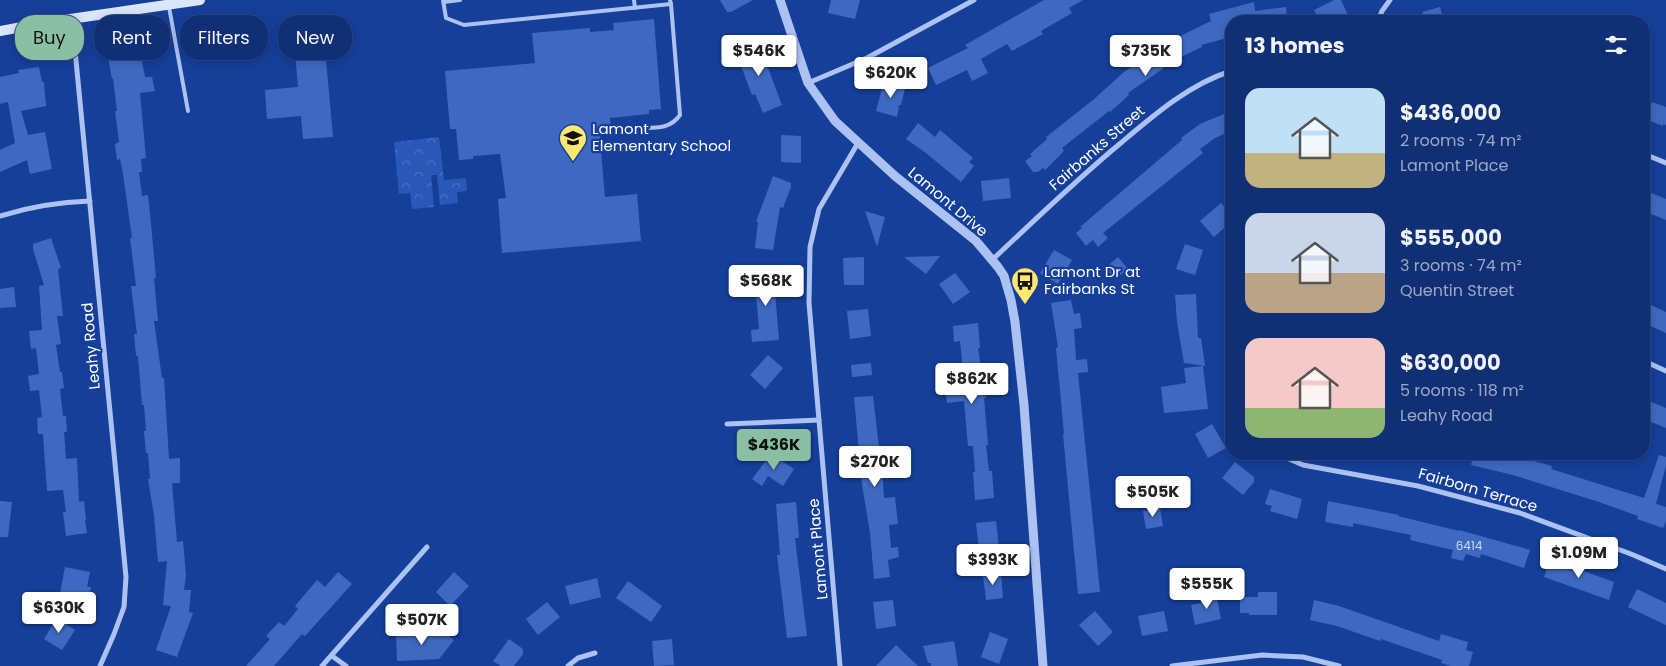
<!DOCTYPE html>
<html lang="en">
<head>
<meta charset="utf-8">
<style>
  :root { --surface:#102f74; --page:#1e3b7c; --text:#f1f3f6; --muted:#9ca9c5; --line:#304a86; --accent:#8abfa5 }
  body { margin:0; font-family:Poppins,sans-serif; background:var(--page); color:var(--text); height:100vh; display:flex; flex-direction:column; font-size:19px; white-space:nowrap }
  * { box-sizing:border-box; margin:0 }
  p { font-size:16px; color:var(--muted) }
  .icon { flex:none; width:28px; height:28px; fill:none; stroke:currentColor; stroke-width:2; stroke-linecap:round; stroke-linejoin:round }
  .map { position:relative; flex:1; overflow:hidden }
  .details { position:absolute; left:1225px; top:15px; width:425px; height:445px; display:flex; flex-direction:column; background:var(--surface); border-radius:20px; box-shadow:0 2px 12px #0003,0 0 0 1px var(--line) }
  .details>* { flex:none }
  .banner { position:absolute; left:15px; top:15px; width:475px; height:45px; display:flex; gap:10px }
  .price { position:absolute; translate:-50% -42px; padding:0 11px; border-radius:5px; background:#fff; color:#222; font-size:16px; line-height:32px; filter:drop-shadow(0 1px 2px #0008) }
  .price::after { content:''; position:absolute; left:50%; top:30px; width:15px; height:11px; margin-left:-8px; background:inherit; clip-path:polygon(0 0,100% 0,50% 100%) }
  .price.selected { background:var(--accent); color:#111 }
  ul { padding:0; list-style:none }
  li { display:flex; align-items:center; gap:15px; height:125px; padding:0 20px }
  li span { display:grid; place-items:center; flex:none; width:140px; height:100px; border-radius:15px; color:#555 }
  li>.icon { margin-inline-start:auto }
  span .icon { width:60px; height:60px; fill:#fffc; stroke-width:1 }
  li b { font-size:21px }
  h2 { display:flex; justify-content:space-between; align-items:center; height:60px; padding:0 20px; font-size:21px }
  .tag { padding:0 18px; border-radius:20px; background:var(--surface); box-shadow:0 2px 12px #0003,0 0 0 1px var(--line); font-size:18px; line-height:45px }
  .tag.selected { background:var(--accent); color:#111 }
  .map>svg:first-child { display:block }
  .forest { fill:url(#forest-crowns) }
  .building { fill:#3f69c1 }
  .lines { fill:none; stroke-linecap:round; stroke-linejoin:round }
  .service { stroke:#acc2f2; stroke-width:4 }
  .minor { stroke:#acc2f2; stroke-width:5 }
  .tertiary { stroke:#acc2f2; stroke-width:9 }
  .secondary { stroke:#dbe5fc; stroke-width:10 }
  .labels { text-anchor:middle; stroke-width:4.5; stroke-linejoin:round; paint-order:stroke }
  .number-label { font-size:12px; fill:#cfdaf0 }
  .poi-label { font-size:15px; fill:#fff; stroke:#163f9a; text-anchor:start }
  .street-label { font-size:15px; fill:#fff; stroke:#163f9a }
</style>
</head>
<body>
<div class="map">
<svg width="1666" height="666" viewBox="0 0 1666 666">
  <defs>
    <pattern id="forest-crowns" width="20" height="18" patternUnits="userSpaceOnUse" patternTransform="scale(1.25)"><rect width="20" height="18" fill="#2a58b8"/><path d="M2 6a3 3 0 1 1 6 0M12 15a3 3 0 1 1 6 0" fill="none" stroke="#4a71c3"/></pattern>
  </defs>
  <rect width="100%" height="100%" fill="#163f9a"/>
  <polygon class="forest" points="439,137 444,180 466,178 467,191 457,192 458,203 440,205 437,175 431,175 434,207 412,209 410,193 399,194 394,142"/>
  <g class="building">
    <polygon points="720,0 753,0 731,12 727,12"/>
    <polygon points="831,0 860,0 855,19 828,13"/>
    <polygon points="1044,0 1083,0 1069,8 1072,13 1041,31 1043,34 1012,51 1007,44 981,59 988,73 972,81 967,70 936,85 928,68 968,48 965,45"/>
    <polygon points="1334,0 1341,0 1348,15 1337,21 1319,21 1314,10"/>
    <polygon points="1254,2 1255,11 1286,7 1287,21 1231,21 1231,37 1201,45 1202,47 1162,66 1164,68 1128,93 1129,95 1110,112 1109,111 1062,148 1064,151 1045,170 1043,168 1038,172 1033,172 1025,161 1032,156 1030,154 1047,139 1046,137 1093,100 1124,72 1164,44 1211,21 1209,14"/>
    <polygon points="1440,7 1444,21 1425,21 1422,12"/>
    <polygon points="654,19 661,109 649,110 649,114 610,118 611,127 599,128 605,197 637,194 641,241 502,253 498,199 506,198 500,154 473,156 473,159 459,160 456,129 450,129 445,71 535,63 532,33 590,28 590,32 614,30 613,23"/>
    <polygon points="756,36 782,105 763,113 755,94 752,95 738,58 742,56"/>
    <polygon points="324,38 333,137 303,139 301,116 267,119 265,90 298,87 294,40"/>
    <polygon points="138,52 139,56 141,56 145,77 152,77 155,91 140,93 146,158 141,159 142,172 139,172 142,196 148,195 151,224 156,278 154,278 158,321 154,321 162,378 164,378 169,459 180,458 180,483 172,483 177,542 183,541 186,575 184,590 191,590 189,612 193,613 177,657 156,650 171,606 163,605 167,561 158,562 154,515 148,479 150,479 148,453 146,453 144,431 146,431 144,405 142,405 138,356 136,356 134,334 137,334 131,286 136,286 130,238 132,238 123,174 120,159 117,160 115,144 119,142 115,111 117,111 113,78 112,79 108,57"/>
    <polygon points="39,67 42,82 44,82 46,106 21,111 28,135 45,132 52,169 30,174 27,160 0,172 0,150 15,143 8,102 0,104 0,77 19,73 18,70"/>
    <polygon points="891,81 906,85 901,105 897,106 899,107 897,117 876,111 882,88 889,89"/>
    <polygon points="1652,102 1666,107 1666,125 1663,124 1663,126 1645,119"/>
    <polygon points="1231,111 1231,131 1215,138 1200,149 1203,153 1103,233 1108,238 1098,247 1093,240 1086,246 1076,233 1082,228 1080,227 1182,140 1181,138 1200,124"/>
    <polygon points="918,123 935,137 940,130 973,158 969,162 974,166 961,182 926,153 906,139"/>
    <polygon points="781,135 801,136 801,163 781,162"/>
    <polygon points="773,176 791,183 791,187 783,208 780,207 773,250 755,248 758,222 756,222"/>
    <polygon points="1009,178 1011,198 983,201 981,181"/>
    <polygon points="1644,190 1666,199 1666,220 1644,211"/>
    <polygon points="1221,203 1231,215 1231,222 1214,237 1200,221"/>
    <polygon points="865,211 885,217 877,247"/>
    <polygon points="51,238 61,268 58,269 63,316 57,316 61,344 56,345 60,372 62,372 64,388 60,389 63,416 66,416 67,432 64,432 66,459 77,458 79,502 84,501 86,520 85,520 87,533 66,536 63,512 66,512 63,490 47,491 43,434 38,434 37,418 42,417 39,390 30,391 28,376 39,374 36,348 31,349 29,331 42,330 39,286 44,285 33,249 33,244"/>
    <polygon points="1185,244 1203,250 1195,275 1176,269"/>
    <polygon points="1054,250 1072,260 1058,284 1040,273"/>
    <polygon points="940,256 926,274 904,257"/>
    <polygon points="864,257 864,285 844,285 843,258"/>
    <polygon points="1118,257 1128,269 1115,279 1105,268"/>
    <polygon points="773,269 779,340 752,342 751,330 759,329 754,270"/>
    <polygon points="955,273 970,292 953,304 939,284"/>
    <polygon points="14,287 16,307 0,308 0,289"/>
    <polygon points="1196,294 1198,338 1201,338 1205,366 1184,363 1177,322 1175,295"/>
    <polygon points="1071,300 1074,314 1080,313 1082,328 1074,329 1076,360 1087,359 1088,372 1078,373 1100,592 1078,594 1063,434 1064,434 1056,348 1058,347 1051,303"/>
    <polygon points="1644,302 1666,312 1666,333 1644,323"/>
    <polygon points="868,309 871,336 850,339 847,311"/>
    <polygon points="978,323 980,348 978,348 986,398 984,398 988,445 986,445 989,471 992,471 994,498 975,500 973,472 975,472 973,446 968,446 964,401 947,403 943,373 963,370 960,341 954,342 953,326"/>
    <polygon points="768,355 783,368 765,389 750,375"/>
    <polygon points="871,363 872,375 852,377 851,365"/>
    <polygon points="1203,366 1208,409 1164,413 1161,387 1186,383 1184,368"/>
    <polygon points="873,396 880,456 886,456 887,468 882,469 884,498 895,497 898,524 889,525 891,548 898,547 899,557 888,560 890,577 874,579 870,533 862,485 854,397"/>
    <polygon points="1644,399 1666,408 1666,428 1644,419"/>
    <polygon points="1212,424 1226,448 1208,458 1195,434"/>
    <polygon points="771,454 794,469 783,486 768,476 762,486 752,479"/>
    <polygon points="1474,454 1509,454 1552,466 1551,469 1644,498 1659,455 1666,457 1666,465 1656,504 1666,507 1666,521 1663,528 1637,519 1638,516 1599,502 1513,475 1471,465"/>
    <polygon points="1235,462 1254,477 1254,482 1243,495 1222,478"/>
    <polygon points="1270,489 1302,499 1297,519 1270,511 1272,506 1265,504"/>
    <polygon points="0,501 12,502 8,537 0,537"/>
    <polygon points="1328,501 1399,515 1398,516 1459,531 1459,530 1530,550 1524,568 1481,554 1480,558 1466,554 1463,561 1451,558 1453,550 1410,540 1411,535 1353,523 1353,527 1325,522"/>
    <polygon points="796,502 799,538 795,538 807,636 787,638 777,555 780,555 776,504"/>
    <polygon points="1160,508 1163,526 1146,529 1143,511"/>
    <polygon points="996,521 999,548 984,551 984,549 979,550 976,523"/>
    <polygon points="1550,559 1614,582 1609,600 1544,577"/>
    <polygon points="65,567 90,572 87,587 91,587 88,603 59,598"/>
    <polygon points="338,572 352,584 305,636 302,634 274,666 246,666 270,639 266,636 279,622 284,626 298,609 295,606 317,580 325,587"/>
    <polygon points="454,572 469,586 450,606 436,592"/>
    <polygon points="1001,573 1003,598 986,600 983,575"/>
    <polygon points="597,578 601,597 570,605 565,586"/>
    <polygon points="628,581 662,606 651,622 616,598"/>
    <polygon points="1637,589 1666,603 1666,625 1628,607"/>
    <polygon points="1258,592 1277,592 1277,615 1249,615 1249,613 1240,613 1240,597 1258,597"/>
    <polygon points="1216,593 1221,619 1195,625 1191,605 1207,602 1205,595"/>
    <polygon points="893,600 896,626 876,629 873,602"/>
    <polygon points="1314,600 1339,606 1439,641 1441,634 1468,642 1466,650 1473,652 1469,666 1451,666 1441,663 1442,660 1381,639 1380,641 1337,626 1310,620"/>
    <polygon points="547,602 560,617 538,635 526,619"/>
    <polygon points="1095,611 1113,632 1098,646 1079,625"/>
    <polygon points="1164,611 1168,631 1142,636 1138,616"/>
    <polygon points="57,618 75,630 62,650 44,639"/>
    <polygon points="443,632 454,640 439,659 397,661 396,634"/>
    <polygon points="990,632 1008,639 999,664 981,657"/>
    <polygon points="509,639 523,649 523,654 514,666 501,666 493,661"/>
    <polygon points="672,639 674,665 654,666 652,641"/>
    <polygon points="954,641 958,666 931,666 931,663 928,663 923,646"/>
    <polygon points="896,645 918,666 876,666"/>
  </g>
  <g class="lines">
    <g class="service">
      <polyline points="443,0 446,18 464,25 671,4 670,0"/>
      <polyline points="634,0 635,8"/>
      <polyline points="444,2 460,0"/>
      <polyline points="169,7 188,111"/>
      <path d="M635 128C652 127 669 131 680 115L671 4"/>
    </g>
    <g class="minor">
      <polyline points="72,19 126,577 124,607 114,634 100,666"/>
      <polyline points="1378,21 1382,11 1390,0"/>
      <polyline points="808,83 867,58 974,0"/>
      <polyline points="1644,154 1666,163"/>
      <path d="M0 216C29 207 59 202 90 201"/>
      <path d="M992 260C1035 220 1077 179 1122 142 1155 114 1190 84 1231 71"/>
      <polyline points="1231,284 1228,311 1231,331"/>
      <polyline points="1644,361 1666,371"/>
      <polyline points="727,424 819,420"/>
      <polyline points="1278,454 1303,465 1418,486 1520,513 1631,554 1666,569"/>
      <polyline points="332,656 346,666"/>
      <polyline points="322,666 427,547"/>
      <polyline points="568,666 578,658 595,653"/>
      <polyline points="840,666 809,303 810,247 819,209 858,143"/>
      <polyline points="1172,666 1262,655 1303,657 1339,666"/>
    </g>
    <polyline class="tertiary" points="780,0 808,83 835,121 895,176 976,241 998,267 1004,276 1011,300 1015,322 1024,405 1043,666"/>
    <polyline class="secondary" points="0,31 43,23 200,0"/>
  </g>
  <defs>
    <g id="school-pin" transform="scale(1.4375)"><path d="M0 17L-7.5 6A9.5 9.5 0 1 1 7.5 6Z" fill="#ffe86d" stroke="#163f9a"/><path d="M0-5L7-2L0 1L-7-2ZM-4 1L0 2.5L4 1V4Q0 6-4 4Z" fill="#111"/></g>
    <g id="bus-pin" transform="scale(1.4375)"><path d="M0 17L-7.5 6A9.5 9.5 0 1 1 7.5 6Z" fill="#ffe86d" stroke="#163f9a"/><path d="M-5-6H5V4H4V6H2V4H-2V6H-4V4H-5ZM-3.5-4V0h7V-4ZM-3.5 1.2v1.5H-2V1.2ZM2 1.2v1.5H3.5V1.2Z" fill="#111"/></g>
  </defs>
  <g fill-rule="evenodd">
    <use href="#school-pin" x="573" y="138"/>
    <use href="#bus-pin" x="1025" y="281"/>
  </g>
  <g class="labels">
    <g class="number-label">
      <text x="1469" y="550">6414</text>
    </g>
    <g class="poi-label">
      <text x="592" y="134">Lamont<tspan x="592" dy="17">Elementary School</tspan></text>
      <text x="1044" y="277">Lamont Dr at<tspan x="1044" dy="17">Fairbanks St</tspan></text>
    </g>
    <g class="street-label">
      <text transform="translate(1097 148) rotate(-41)" y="5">Fairbanks Street</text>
      <text transform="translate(948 202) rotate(40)" y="5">Lamont Drive</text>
      <text transform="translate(91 346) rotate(-95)" y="5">Leahy Road</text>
      <text transform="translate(1478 490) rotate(16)" y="5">Fairborn Terrace</text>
      <text transform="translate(818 549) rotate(-95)" y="5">Lamont Place</text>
    </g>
  </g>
</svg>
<b class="price" style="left:759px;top:77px">$546K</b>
<b class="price" style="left:1146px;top:77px">$735K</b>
<b class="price" style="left:891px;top:99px">$620K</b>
<b class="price" style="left:766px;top:307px">$568K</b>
<b class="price" style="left:972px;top:405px">$862K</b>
<b class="price selected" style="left:774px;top:471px">$436K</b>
<b class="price" style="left:875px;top:488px">$270K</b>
<b class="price" style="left:1153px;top:518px">$505K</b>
<b class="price" style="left:1579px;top:579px">$1.09M</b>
<b class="price" style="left:993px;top:586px">$393K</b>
<b class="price" style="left:1207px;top:610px">$555K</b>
<b class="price" style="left:59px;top:634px">$630K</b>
<b class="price" style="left:422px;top:646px">$507K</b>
<div class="banner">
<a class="tag selected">Buy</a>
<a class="tag">Rent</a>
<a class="tag">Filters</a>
<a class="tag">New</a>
</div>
<section class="details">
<h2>13 homes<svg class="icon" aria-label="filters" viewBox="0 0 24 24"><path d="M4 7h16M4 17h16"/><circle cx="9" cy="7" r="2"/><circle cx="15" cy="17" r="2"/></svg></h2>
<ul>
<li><span style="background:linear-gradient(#bfe0f5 65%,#c2b280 0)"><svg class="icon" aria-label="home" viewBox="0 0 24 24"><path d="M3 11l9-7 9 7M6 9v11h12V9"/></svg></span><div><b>$436,000</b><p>2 rooms · 74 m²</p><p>Lamont Place</p></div></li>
<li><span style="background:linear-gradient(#c9d6e8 60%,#b9a48a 0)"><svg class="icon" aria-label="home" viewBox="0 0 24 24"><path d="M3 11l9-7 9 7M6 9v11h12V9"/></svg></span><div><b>$555,000</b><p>3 rooms · 74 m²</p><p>Quentin Street</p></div></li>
<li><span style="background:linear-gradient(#f6c9c9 70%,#8fb573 0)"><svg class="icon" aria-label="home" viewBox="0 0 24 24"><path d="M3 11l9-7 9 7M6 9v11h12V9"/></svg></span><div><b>$630,000</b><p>5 rooms · 118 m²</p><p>Leahy Road</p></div></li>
</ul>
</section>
</div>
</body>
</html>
